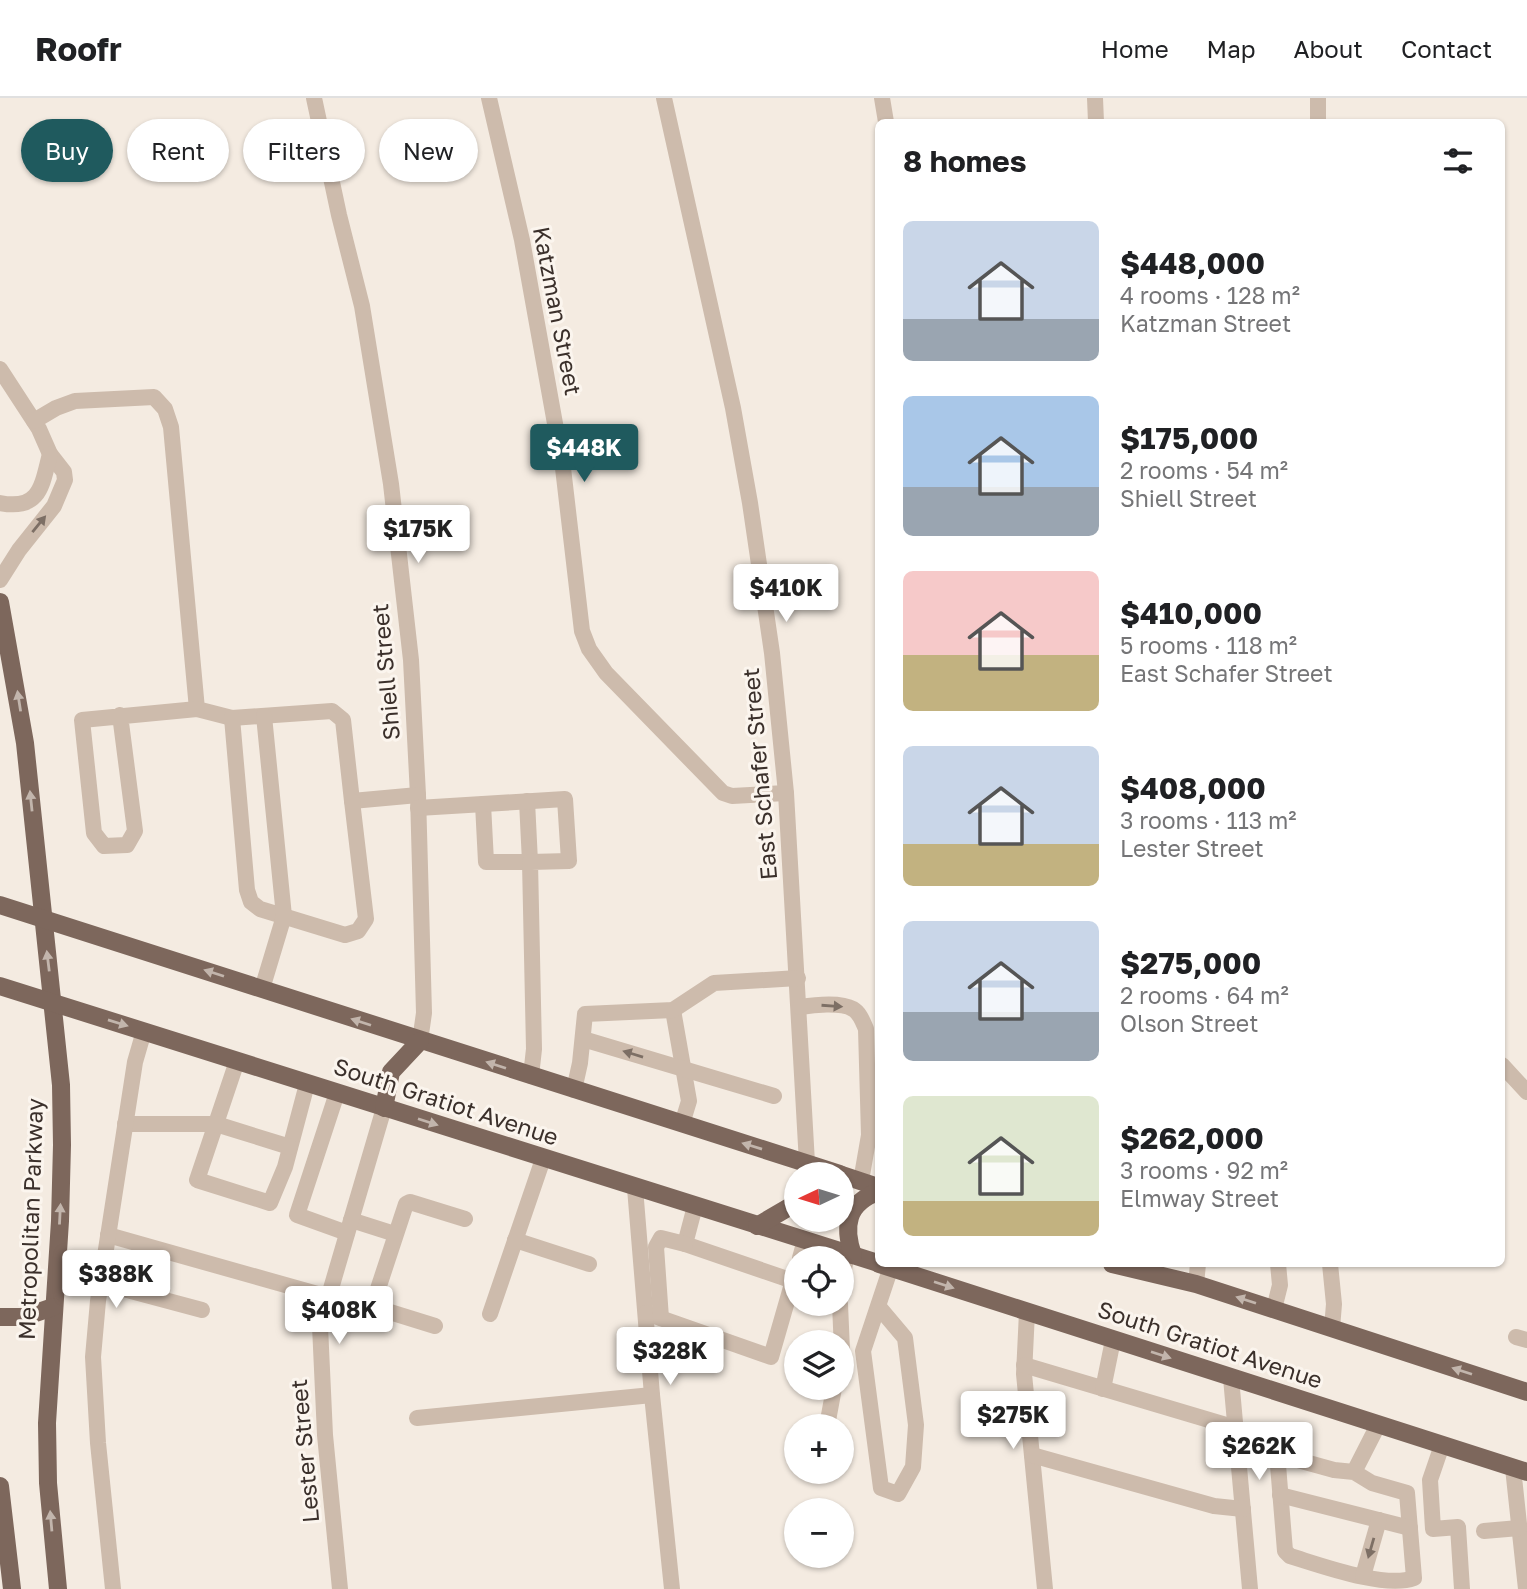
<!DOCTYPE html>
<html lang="en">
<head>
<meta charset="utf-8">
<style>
  :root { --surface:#fff; --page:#f6f6f6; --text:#202124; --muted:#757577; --line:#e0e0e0; --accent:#1f5a5e }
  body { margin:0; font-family:"Golos Text",sans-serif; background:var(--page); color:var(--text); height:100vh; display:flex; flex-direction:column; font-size:26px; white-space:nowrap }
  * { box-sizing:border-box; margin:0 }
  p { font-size:23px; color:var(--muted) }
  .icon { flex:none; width:38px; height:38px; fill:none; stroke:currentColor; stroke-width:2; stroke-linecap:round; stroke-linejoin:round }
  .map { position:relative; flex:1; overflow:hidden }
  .details { position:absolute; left:875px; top:21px; width:630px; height:1148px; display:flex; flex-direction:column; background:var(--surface); border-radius:10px; box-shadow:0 2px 5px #0004 }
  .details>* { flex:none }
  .banner { position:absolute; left:21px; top:21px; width:665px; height:63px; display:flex; gap:14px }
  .needle { width:46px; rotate:266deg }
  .fabs { position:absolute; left:784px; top:1064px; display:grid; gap:14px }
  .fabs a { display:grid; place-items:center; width:70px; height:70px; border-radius:50%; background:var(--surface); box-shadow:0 2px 5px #0004; font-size:35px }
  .price { position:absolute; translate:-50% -60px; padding:0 16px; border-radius:7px; background:#fff; color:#222; font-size:23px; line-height:46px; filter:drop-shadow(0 2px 4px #0008) }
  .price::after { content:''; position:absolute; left:50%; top:42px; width:21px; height:16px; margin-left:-10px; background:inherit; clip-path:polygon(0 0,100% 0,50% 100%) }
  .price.active { background:var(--accent); color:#fff }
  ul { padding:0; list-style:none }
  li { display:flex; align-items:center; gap:21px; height:175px; padding:0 28px }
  li span { display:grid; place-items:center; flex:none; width:196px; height:140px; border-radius:10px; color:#555 }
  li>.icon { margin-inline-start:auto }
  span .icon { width:84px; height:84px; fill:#fffc; stroke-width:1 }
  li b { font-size:30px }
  h2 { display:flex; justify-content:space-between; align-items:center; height:84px; padding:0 28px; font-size:30px }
  .tag { padding:0 24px; border-radius:32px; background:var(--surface); box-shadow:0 2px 5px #0004; font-size:24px; line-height:63px }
  .tag.active { background:var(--accent); color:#fff }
  header { display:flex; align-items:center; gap:42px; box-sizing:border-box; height:98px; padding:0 35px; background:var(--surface); border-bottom:2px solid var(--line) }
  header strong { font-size:33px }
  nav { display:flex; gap:38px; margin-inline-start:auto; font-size:24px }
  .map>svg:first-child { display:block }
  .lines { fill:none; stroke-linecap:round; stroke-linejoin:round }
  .minor { stroke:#cdbbac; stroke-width:16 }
  .major { stroke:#7d675c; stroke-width:18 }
  .oneway { fill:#7d6f65 }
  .oneway2 { fill:#c2b5ac }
  .labels { text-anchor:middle; stroke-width:6; stroke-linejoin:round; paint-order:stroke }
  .street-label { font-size:23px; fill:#3b302b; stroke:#fbf5ee }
</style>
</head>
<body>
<header>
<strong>Roofr</strong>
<nav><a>Home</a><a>Map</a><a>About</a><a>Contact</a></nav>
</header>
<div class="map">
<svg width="1527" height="1491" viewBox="0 0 1527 1491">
  <rect width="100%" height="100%" fill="#f4ebe1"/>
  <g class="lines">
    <g class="minor">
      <polyline points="314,0 339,117 362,208 391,386 411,562 418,697 424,915 420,943"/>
      <polyline points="489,0 522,142 563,370 582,533 589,551 606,575 723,695 732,698 786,695"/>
      <polyline points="664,0 733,310 750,405 772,555 786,695 807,1065"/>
      <polyline points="882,0 886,24"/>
      <polyline points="1095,0 1096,24"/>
      <polyline points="1318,24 1318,0"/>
      <polyline points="0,271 39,331 50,356 64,374 65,382 54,408 19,452 0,482"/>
      <polyline points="34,323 56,310 75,303 154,299 165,311 171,329 197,611 232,620 332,613 343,622 352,703 418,697"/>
      <path d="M0 405C41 413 42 386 50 356"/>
      <polyline points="120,617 135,733 127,747 104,748 94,735 82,622 197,611"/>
      <polyline points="232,620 247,792 251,804 260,811 345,837 358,833 366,821 352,703"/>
      <polyline points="483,706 486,764 530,764 527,703"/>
      <polyline points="418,710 565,701 569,763 530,764 534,951 531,978"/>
      <polyline points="262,891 284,818 264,618"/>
      <path d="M800 909C813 907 841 904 853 911 860 915 863 924 866 931L869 1037 861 1083"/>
      <polyline points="673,912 689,1003 682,1026"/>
      <polyline points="583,941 774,998"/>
      <polyline points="237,963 197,1082 270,1105 285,1069 307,986"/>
      <polyline points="1502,967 1527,994"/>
      <polyline points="574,992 580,965 585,916 673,912 714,885 798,880"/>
      <polyline points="337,995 297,1117 347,1135"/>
      <polyline points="125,1026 216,1026 290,1049"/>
      <polyline points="635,1090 652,1297 672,1491"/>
      <polyline points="695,1108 685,1146 793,1183"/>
      <polyline points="351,1122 395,1136"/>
      <polyline points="108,1137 328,1199"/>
      <polyline points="515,1142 589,1166"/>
      <polyline points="800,1160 805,1142"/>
      <polyline points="1330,1166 1334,1206 1332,1230"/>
      <polyline points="842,1182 847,1155"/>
      <polyline points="101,1185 202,1212"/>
      <polyline points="1196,1186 1198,1166"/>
      <polyline points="840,1206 842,1252"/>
      <polyline points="878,1208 905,1240 916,1327 913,1369 898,1396 881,1390 863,1253 891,1169"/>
      <polyline points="1274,1211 1280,1187 1278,1166"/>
      <polyline points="1027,1214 1024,1276 1045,1491"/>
      <polyline points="646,1215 771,1259 796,1172"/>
      <polyline points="490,1216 543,1061"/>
      <polyline points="661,1220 656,1149 661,1140 685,1146"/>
      <polyline points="435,1228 377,1210 374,1203 406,1106 410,1104 465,1121"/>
      <polyline points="1516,1239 1527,1242"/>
      <polyline points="1024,1267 1236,1330"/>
      <polyline points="1231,1280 1250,1491"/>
      <polyline points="1103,1291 1113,1242"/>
      <polyline points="417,1320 652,1297"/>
      <polyline points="827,1328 834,1290"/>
      <polyline points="1442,1347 1430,1382 1433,1431 1458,1429 1462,1491"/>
      <polyline points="1032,1357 1214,1408 1243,1411"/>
      <polyline points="1513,1370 1526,1491"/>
      <path d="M1354 1374 1334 1372 1287 1359 1280 1362 1278 1367 1285 1453 1290 1458C1320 1467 1385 1491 1414 1480L1407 1395 1372 1385 1354 1374 1378 1327"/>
      <polyline points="1280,1397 1410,1430"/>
      <polyline points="1484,1433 1519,1430"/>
      <polyline points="1363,1478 1379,1422"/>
      <polyline points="113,1491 98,1345 93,1259 98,1203 135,964 144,933"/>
      <polyline points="340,1491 325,1337 320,1228 384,1010"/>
    </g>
    <g class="major">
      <polyline points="0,504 25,645 61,987 62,1047 60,1123 47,1325 48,1385 58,1491"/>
      <polyline points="0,807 840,1076"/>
      <polyline points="0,888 878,1165"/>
      <polyline points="384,1010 391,974 420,943"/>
      <polyline points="842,1077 878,1089"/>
      <polyline points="757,1128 791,1108 796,1102"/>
      <path d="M853 1157C843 1128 847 1105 878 1094"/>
      <polyline points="879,1166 1527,1374"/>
      <polyline points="1112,1166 1196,1186 1527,1294"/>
      <polyline points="0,1219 24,1219 53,1209"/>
      <polyline points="0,1388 12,1491"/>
    </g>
  </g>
  <defs><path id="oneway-solid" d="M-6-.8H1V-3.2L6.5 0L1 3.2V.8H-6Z" transform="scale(1.75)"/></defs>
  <g class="oneway">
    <use href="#oneway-solid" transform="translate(39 426) rotate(-51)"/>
    <use href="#oneway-solid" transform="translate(832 908) rotate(4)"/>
    <use href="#oneway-solid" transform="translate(633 956) rotate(-163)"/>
    <use href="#oneway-solid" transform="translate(1371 1450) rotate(106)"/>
  </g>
  <g class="oneway2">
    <use href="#oneway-solid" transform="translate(19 603) rotate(-99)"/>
    <use href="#oneway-solid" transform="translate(31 703) rotate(-96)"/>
    <use href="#oneway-solid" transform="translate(48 863) rotate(-97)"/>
    <use href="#oneway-solid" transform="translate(214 875) rotate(-162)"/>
    <use href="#oneway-solid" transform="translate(361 924) rotate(-162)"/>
    <use href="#oneway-solid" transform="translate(118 925) rotate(17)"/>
    <use href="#oneway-solid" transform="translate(496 967) rotate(-162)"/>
    <use href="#oneway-solid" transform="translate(428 1024) rotate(18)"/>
    <use href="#oneway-solid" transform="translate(752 1048) rotate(-163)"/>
    <use href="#oneway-solid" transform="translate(60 1116) rotate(-87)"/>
    <use href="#oneway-solid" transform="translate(944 1187) rotate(18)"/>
    <use href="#oneway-solid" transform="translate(1246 1202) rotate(-162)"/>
    <use href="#oneway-solid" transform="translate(1161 1257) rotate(18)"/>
    <use href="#oneway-solid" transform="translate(1462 1273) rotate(-162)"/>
    <use href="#oneway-solid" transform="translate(51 1423) rotate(-95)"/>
  </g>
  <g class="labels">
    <g class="street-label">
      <text transform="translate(557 213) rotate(79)" y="8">Katzman Street</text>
      <text transform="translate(386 574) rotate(-95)" y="8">Shiell Street</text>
      <text transform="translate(760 676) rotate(-95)" y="8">East Schafer Street</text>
      <text transform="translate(446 1004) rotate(18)" y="8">South Gratiot Avenue</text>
      <text transform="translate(31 1121) rotate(-88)" y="8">Metropolitan Parkway</text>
      <text transform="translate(1210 1247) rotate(18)" y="8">South Gratiot Avenue</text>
      <text transform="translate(305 1353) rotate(-95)" y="8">Lester Street</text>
    </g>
  </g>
</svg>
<div class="fabs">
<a><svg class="needle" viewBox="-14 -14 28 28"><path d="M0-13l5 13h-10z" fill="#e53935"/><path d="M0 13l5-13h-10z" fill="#757577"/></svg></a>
<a><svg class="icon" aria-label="locate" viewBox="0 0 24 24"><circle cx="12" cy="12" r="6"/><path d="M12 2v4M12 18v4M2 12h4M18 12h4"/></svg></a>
<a><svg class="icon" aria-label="layers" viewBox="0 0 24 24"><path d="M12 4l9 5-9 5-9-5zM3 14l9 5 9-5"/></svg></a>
<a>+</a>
<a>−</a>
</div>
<b class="price active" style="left:584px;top:386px">$448K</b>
<b class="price" style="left:418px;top:467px">$175K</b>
<b class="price" style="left:786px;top:526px">$410K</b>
<b class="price" style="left:116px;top:1212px">$388K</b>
<b class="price" style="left:339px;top:1248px">$408K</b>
<b class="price" style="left:670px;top:1289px">$328K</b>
<b class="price" style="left:1013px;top:1353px">$275K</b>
<b class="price" style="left:1259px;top:1384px">$262K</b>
<div class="banner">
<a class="tag active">Buy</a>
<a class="tag">Rent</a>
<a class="tag">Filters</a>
<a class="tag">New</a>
</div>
<section class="details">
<h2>8 homes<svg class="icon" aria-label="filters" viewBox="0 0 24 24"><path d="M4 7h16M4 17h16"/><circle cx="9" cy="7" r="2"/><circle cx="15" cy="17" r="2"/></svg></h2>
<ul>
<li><span style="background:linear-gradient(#c9d6e8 70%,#9aa5b1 0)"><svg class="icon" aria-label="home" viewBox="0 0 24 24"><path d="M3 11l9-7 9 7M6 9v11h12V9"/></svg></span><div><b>$448,000</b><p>4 rooms · 128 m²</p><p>Katzman Street</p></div></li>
<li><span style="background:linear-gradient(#a9c7e8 65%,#9aa5b1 0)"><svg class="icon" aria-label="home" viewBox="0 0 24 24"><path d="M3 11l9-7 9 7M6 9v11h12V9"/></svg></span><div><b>$175,000</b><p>2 rooms · 54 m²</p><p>Shiell Street</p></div></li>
<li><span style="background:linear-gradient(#f6c9c9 60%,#c2b280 0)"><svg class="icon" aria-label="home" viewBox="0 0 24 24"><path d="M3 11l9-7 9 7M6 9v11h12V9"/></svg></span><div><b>$410,000</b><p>5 rooms · 118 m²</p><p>East Schafer Street</p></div></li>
<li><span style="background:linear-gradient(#c9d6e8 70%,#c2b280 0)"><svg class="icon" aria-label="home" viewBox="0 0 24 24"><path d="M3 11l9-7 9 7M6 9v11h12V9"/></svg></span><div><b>$408,000</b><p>3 rooms · 113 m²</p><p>Lester Street</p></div></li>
<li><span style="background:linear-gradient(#c9d6e8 65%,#9aa5b1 0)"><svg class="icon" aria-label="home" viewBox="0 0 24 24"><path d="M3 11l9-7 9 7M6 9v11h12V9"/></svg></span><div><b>$275,000</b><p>2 rooms · 64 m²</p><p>Olson Street</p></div></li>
<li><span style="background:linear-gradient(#dfe7d0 75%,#c2b280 0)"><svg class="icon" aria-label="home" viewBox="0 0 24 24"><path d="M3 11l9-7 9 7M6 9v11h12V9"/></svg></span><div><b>$262,000</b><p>3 rooms · 92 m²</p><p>Elmway Street</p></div></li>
</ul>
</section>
</div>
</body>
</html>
